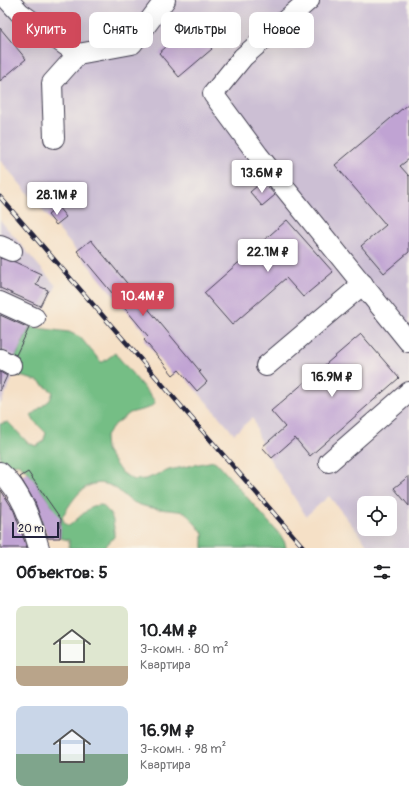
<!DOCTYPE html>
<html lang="ru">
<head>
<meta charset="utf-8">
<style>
  :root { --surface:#fff; --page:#f2f2f2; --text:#202124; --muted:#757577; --accent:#d1495b }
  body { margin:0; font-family:Pangolin,sans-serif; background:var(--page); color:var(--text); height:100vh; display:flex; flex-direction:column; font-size:15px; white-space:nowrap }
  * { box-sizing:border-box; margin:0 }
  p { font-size:13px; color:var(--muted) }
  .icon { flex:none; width:22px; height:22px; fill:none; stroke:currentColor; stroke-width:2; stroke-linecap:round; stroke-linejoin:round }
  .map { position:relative; height:548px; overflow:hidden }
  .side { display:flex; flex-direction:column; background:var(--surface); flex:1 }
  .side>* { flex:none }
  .banner { position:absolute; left:12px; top:12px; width:385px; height:36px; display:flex; gap:8px }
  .buttons { position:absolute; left:357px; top:496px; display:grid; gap:8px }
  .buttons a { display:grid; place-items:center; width:40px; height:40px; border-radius:8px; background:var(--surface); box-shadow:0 4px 16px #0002; font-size:20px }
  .scale { position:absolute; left:12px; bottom:10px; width:47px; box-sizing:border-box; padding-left:4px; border:2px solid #22223b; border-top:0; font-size:11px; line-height:14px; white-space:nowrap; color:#22223b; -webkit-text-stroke:3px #f7f3e8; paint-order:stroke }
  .price { position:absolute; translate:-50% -34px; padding:0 9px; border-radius:4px; background:#fff; color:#222; font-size:13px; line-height:26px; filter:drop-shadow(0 1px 2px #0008) }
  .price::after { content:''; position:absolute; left:50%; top:24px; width:12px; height:9px; margin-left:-6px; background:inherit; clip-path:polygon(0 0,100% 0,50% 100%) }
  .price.selected { background:var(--accent); color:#fff }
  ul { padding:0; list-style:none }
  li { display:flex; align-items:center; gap:12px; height:100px; padding:0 16px }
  li span { display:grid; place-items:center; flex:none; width:112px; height:80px; border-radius:8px; color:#555 }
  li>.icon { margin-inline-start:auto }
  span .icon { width:48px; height:48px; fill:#fffc; stroke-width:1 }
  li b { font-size:17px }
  h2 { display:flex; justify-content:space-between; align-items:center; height:48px; padding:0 16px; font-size:17px }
  .chip { padding:0 14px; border-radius:8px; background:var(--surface); box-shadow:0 4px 16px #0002; font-size:14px; line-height:36px }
  .chip.selected { background:var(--accent); color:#fff }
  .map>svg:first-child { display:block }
  .industrial { fill:#ccbfd4; fill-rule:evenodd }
  .forest { fill:#74be85; stroke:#4b7060 }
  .building { fill:#c0a3d3 }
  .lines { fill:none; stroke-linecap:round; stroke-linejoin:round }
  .minor-casing { stroke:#423e50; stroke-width:22 }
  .minor { stroke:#fff; stroke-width:20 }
  .rail-casing { stroke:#22223b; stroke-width:4.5 }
  .rail { stroke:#f7f3e8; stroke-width:3; stroke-dasharray:9; stroke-linecap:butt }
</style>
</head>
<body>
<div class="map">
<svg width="409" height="548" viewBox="0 0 409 548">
  <rect width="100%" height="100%" fill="#f7f3e8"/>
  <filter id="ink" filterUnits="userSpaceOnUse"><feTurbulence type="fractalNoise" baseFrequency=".025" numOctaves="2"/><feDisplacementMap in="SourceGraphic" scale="8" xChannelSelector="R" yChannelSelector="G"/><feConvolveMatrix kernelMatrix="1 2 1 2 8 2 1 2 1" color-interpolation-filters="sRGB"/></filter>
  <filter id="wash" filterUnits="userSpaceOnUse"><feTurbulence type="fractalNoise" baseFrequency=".012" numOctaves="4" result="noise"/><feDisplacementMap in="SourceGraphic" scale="16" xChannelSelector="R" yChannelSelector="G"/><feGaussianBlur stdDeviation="0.9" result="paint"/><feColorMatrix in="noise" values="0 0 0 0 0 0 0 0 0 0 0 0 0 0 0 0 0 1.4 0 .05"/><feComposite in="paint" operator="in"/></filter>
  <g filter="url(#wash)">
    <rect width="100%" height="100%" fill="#f5e0c6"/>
    <g class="industrial">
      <path d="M0 0H409V548H370L329 496 306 516 262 447 253 417 234 434 179 370 173 375 144 340 148 336 0 160ZM364 503H390V529H364Z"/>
      <polygon points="0,220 56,286 0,405"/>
    </g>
    <path class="forest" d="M30 327 69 332 80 337 101 362H103L115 353 154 400 155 403 149 408 130 413 112 427 105 438 106 450 120 471 133 480 146 479 169 470 214 461 217 463 281 536 285 543 286 548H203V533L185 512C167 509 148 510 131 501 125 497 120 491 114 487 87 474 74 498 62 517L65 524 69 526 92 506 102 505C114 516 114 521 114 537L104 548H69V540L60 538V524L40 523 42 518 54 509 28 472 18 464 0 468V424L8 422 28 443 36 446 43 442 46 433 34 421 31 415 50 400 53 392 38 381 8 373Z"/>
    <g id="blocks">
      <g class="building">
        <polygon points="192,25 212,49 179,77 159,53"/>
        <polygon points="0,28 26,59 0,81"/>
        <polygon points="409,103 409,159 400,166 409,176 409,252 384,273 361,246 386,225 335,165"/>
        <polygon points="263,181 275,195 262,206 250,192"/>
        <polygon points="58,207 66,217 56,225 48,215"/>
        <polygon points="287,220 333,272 303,297 286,278 232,325 204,293"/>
        <polygon points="91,240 200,371 199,372 207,382 197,391 179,370 173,375 144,340 148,336 77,251"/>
        <polygon points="0,258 15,262 41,274 36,285 48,290 40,306 0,288"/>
        <polygon points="0,315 29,328 16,355 0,348"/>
        <polygon points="361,334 399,378 310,456 295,438 272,458 262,447 285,427 271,411"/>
        <polygon points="0,372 7,376 0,391"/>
        <polygon points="28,472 61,519 60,538 48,538 35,502 20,477"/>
        <polygon points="409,476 409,506 394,488"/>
        <polygon points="1,490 14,511 27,548 0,548"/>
      </g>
    </g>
  </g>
  <g filter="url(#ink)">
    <use href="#blocks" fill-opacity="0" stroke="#423e50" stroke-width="1"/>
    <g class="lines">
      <g class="minor-casing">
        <g id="minor">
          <polyline points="8,0 20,13 78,54"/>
          <polyline points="309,0 243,57 213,94 258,155 409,342"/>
          <polyline points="54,138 52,83 78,54 132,44 165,0"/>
          <polyline points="0,246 12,251"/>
          <polyline points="0,302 35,318"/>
          <polyline points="0,359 11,365"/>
          <polyline points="266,366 363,284"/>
          <polyline points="329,462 409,392"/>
          <path d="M0 472C21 490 31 521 39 548"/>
        </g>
      </g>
      <use href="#minor" class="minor"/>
      <g class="rail-casing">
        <polyline id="rail" points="0,197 304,548"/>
      </g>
      <use href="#rail" class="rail"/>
    </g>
  </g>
</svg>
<div class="buttons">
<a><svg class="icon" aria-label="locate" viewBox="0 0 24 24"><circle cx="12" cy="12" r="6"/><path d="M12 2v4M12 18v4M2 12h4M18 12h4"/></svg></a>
</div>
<div class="scale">20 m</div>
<b class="price" style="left:262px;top:194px">13.6M ₽</b>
<b class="price" style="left:57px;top:216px">28.1M ₽</b>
<b class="price" style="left:268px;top:273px">22.1M ₽</b>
<b class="price selected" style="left:143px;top:317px">10.4M ₽</b>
<b class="price" style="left:332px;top:398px">16.9M ₽</b>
<div class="banner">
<a class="chip selected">Купить</a>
<a class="chip">Снять</a>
<a class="chip">Фильтры</a>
<a class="chip">Новое</a>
</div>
</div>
<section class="side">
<h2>Объектов: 5<svg class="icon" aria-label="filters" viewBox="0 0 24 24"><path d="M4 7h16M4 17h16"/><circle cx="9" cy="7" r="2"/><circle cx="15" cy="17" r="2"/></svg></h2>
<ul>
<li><span style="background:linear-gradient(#dfe7d0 75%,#b9a48a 0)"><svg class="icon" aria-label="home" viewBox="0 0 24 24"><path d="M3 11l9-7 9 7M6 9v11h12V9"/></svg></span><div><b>10.4M ₽</b><p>3-комн. · 80 m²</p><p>Квартира</p></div></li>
<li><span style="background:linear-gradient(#c9d6e8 60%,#7fa58c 0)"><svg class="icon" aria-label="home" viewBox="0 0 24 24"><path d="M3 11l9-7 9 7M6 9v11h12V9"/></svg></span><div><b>16.9M ₽</b><p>3-комн. · 98 m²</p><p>Квартира</p></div></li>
</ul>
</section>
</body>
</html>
